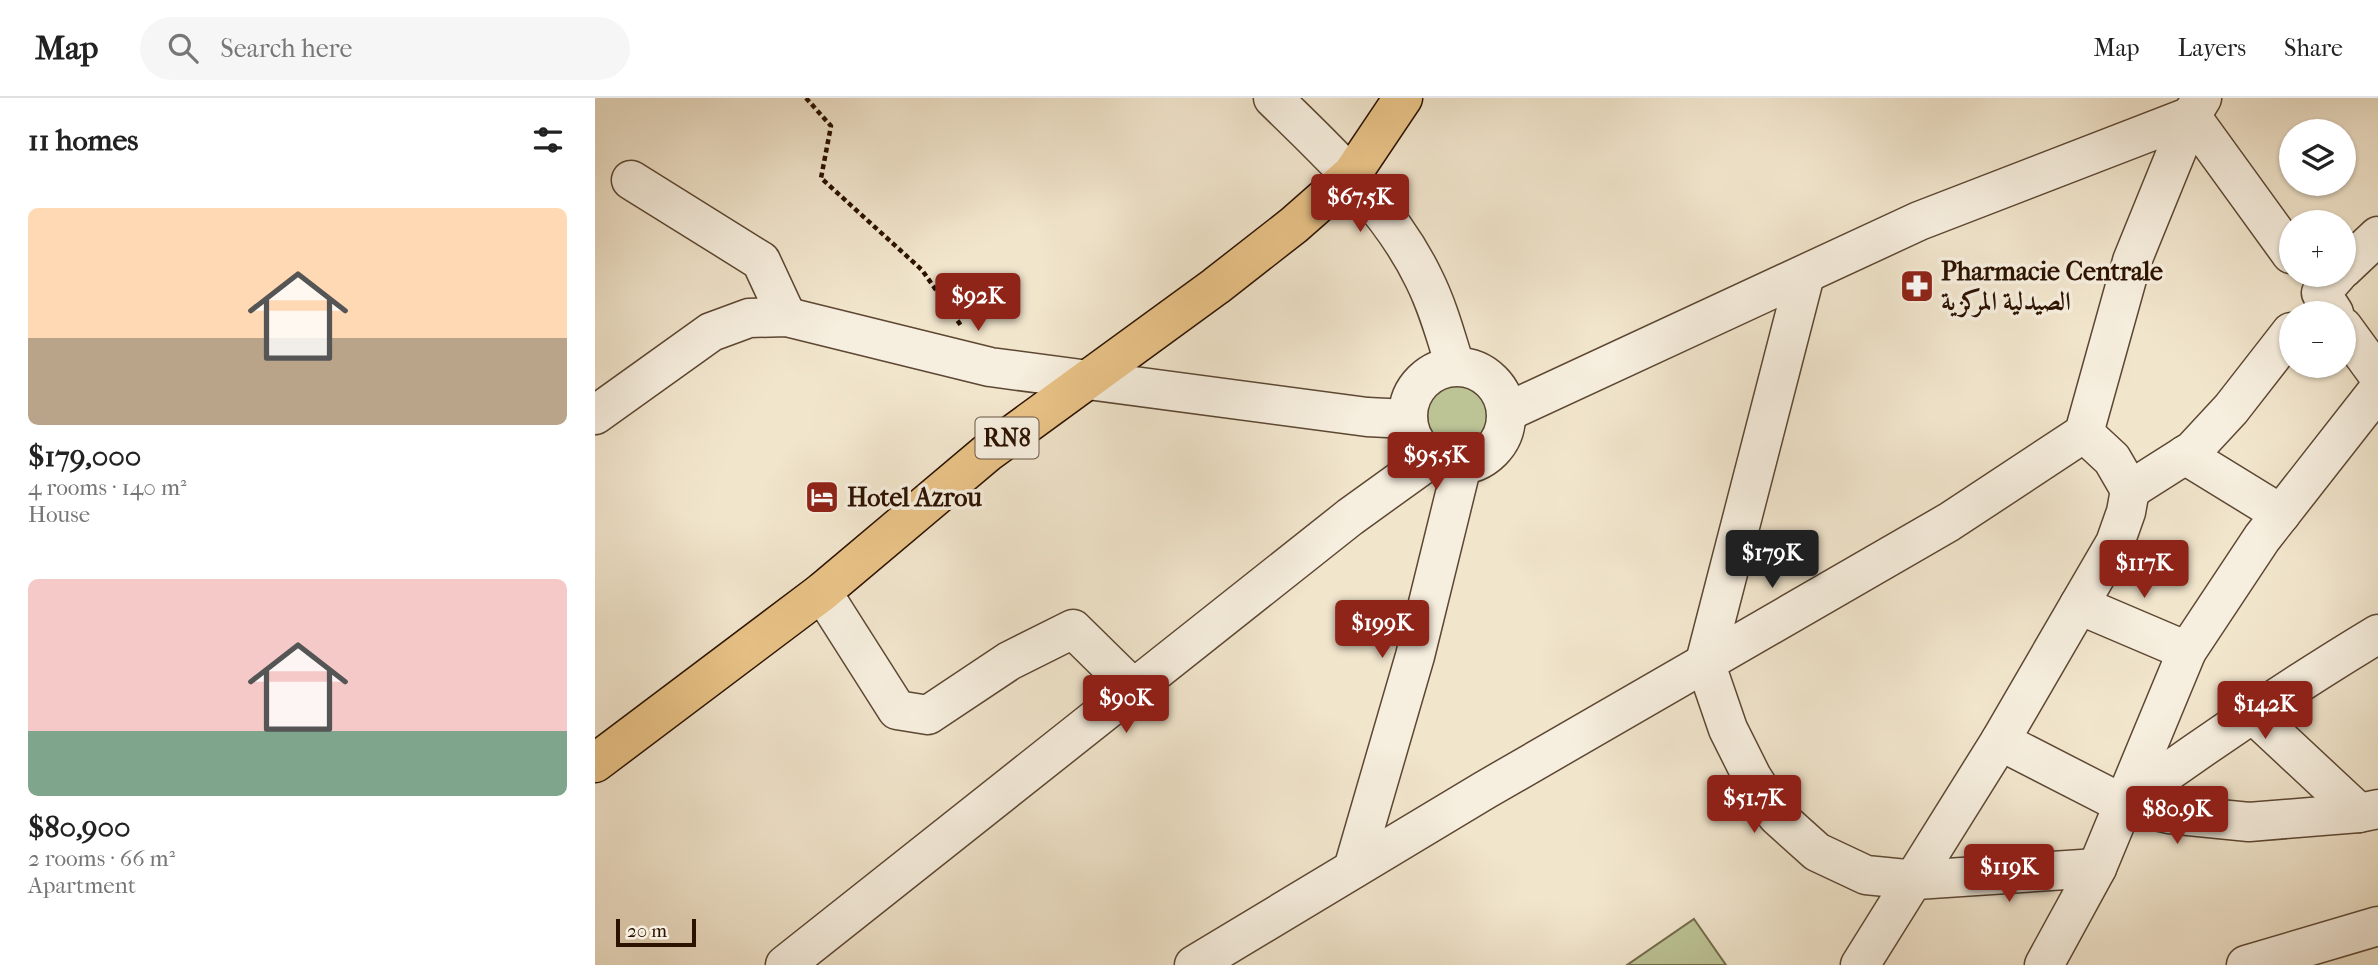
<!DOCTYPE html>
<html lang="en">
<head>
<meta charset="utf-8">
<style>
  :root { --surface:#fff; --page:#f6f6f6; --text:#222; --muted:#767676; --line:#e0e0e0; --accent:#8f2418 }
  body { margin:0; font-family:"IM FELL French Canon",Amiri,serif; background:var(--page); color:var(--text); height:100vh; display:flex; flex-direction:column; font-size:26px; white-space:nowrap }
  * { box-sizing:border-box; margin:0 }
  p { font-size:23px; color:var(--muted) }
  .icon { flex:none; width:38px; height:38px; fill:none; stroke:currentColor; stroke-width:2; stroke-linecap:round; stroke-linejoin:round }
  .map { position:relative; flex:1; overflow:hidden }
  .details { display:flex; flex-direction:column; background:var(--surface); width:595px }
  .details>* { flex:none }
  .controls { position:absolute; left:1684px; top:21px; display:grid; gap:14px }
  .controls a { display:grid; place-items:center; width:77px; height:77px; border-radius:50%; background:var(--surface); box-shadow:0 2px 5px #0004; font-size:35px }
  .scale { position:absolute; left:21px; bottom:18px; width:80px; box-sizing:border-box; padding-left:7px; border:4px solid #2c1200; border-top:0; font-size:19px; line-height:24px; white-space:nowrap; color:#2c1200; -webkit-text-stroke:5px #f6eede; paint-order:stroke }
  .price { position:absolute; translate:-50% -60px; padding:0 16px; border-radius:7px; background:var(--accent); color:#fff; font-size:23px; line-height:46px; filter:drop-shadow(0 2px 4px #0008) }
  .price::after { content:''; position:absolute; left:50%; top:42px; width:21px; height:16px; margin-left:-10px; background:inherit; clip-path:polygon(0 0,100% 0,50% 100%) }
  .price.current { background:#222; color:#fff }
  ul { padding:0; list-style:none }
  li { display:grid; align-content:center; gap:14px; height:371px; padding:0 28px }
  li span { display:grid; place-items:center; height:217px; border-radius:10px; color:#555 }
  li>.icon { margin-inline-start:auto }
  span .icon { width:126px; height:126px; fill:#fffc; stroke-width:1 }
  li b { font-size:30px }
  h2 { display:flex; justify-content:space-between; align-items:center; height:84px; padding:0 28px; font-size:30px }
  header { display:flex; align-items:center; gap:42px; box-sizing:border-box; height:98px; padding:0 35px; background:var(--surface); border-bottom:2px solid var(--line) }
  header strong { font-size:33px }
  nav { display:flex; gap:38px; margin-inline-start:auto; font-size:24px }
  .search { width:490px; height:63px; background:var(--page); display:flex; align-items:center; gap:18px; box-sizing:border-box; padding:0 24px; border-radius:38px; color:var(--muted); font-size:26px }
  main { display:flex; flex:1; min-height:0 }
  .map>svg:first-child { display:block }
  .green { fill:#bcc496; stroke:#746b4b; stroke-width:2 }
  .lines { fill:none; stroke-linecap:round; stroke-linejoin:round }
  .minor-casing { stroke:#5d4733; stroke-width:41 }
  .major-casing { stroke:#2c1200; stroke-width:41 }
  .path { stroke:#2c1200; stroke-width:4.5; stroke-dasharray:5 3.5; stroke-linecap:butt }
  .minor { stroke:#f6eede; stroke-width:38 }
  .major { stroke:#e8c286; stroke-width:38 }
  .labels { text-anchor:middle; stroke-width:7; stroke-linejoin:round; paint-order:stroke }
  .shield { fill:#f6eede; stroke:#695443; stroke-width:2 }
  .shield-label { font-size:24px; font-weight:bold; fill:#2c1200 }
  .poi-label { font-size:26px; font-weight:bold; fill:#2c1200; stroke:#f6eede; text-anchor:start }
</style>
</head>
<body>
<header>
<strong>Map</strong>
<div class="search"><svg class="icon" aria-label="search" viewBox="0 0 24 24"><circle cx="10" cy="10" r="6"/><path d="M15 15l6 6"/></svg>Search here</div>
<nav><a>Map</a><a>Layers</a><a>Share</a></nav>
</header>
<main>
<section class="details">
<h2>11 homes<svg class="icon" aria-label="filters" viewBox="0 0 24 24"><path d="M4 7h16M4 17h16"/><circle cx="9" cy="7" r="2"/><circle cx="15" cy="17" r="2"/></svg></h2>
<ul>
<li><span style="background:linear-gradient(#ffd9b3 60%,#b9a48a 0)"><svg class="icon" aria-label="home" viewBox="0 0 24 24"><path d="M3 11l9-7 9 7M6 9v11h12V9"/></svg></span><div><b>$179,000</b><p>4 rooms · 140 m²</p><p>House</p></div></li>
<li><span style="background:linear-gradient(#f6c9c9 70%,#7fa58c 0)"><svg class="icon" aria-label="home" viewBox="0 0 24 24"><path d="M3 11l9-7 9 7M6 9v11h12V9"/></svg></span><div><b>$80,900</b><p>2 rooms · 66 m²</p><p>Apartment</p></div></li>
</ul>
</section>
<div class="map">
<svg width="1783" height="867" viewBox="0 0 1783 867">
  <rect width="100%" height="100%" fill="#f1e5cc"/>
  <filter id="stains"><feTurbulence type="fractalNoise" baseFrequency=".00286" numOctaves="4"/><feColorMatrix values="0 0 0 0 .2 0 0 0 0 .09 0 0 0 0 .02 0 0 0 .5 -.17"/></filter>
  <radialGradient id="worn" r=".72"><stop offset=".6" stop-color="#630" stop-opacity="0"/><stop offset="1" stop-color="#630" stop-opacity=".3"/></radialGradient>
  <g class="green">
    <circle cx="863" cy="318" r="31"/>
    <polygon points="1099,821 1131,867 1032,867"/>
  </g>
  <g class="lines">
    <g class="minor-casing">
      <g id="minor">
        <path d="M678 0C734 55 795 110 829 181 843 209 851 239 860 268"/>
        <polyline points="36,82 166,163 192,219"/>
        <polyline points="1748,171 1783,138"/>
        <polyline points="1210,177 1110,564 1133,631 1157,679 1182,718 1222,754 1271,777 1321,782 1502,770"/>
        <polyline points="1739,215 1726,195 1742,177"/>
        <polyline points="1748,229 1783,277"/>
        <circle cx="862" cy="318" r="49"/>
        <polyline points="912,314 1324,123 1596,18 1696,156"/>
        <polyline points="0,317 116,234 154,220 192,219 395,269 772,319 813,321"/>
        <polyline points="1590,357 1686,416"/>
        <polyline points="1535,392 1598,352 1636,311 1696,234"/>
        <polyline points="227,494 302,612 333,617 414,563 478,531 540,592"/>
        <polyline points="1484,507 1592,553"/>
        <polyline points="1657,615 1764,715"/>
        <polyline points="1405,643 1528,706 1574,716 1654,724 1764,715 1783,711"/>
        <path d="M1528 706C1611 646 1695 589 1783 536"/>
        <polyline points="758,771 820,558 867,367"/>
        <polyline points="190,867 755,419 837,360"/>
        <polyline points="599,867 890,692 1354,424 1489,335 1537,163 1596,18 1607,0"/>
        <polyline points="1265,867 1405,643 1520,445 1531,414 1535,392 1517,361 1489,335"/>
        <polyline points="1449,867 1502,770 1592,553 1667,440 1783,292"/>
        <polyline points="1651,867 1783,828"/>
      </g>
    </g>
    <g class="major-casing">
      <polyline id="major" points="0,665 227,494 392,355 621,188 699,127 757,76 808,0"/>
    </g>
    <polyline class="path" points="211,0 236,28 226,80 327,172 367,229"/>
    <use href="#minor" class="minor"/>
    <use href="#major" class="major"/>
  </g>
  <defs>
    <g id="pharmacy-square" transform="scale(1.75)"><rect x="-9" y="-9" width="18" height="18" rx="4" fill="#8f2418" stroke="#f6eede"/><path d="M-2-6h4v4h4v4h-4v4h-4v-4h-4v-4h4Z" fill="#fff"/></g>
    <g id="hotel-square" transform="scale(1.75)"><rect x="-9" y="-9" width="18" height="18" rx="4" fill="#8f2418" stroke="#f6eede"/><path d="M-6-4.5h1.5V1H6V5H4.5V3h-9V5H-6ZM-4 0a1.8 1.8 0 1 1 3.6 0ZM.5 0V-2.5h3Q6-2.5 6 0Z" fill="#fff"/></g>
  </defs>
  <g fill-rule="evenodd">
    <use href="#pharmacy-square" x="1322" y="188"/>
    <use href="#hotel-square" x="227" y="399"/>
  </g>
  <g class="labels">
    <rect class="shield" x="380.5" y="319.5" width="63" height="41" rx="5"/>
    <g class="shield-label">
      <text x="412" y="348">RN8</text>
    </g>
    <g class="poi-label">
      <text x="1346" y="182">Pharmacie Centrale<tspan x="1346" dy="30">الصيدلية المركزية</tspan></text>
      <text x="252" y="408">Hotel Azrou</text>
    </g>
  </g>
  <rect width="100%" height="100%" filter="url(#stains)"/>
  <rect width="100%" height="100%" fill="url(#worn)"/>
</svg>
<div class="controls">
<a><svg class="icon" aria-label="layers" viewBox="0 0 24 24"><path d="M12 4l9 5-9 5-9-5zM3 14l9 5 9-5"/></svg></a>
<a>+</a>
<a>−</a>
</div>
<div class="scale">20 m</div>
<b class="price" style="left:765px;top:136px">$67.5K</b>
<b class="price" style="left:383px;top:235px">$92K</b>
<b class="price" style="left:841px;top:394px">$95.5K</b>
<b class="price current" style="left:1177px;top:492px">$179K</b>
<b class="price" style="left:1549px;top:502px">$117K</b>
<b class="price" style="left:787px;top:562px">$199K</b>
<b class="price" style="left:531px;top:637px">$90K</b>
<b class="price" style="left:1670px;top:643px">$142K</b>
<b class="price" style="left:1159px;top:737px">$51.7K</b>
<b class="price" style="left:1582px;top:748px">$80.9K</b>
<b class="price" style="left:1414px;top:806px">$119K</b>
</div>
</main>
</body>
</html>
